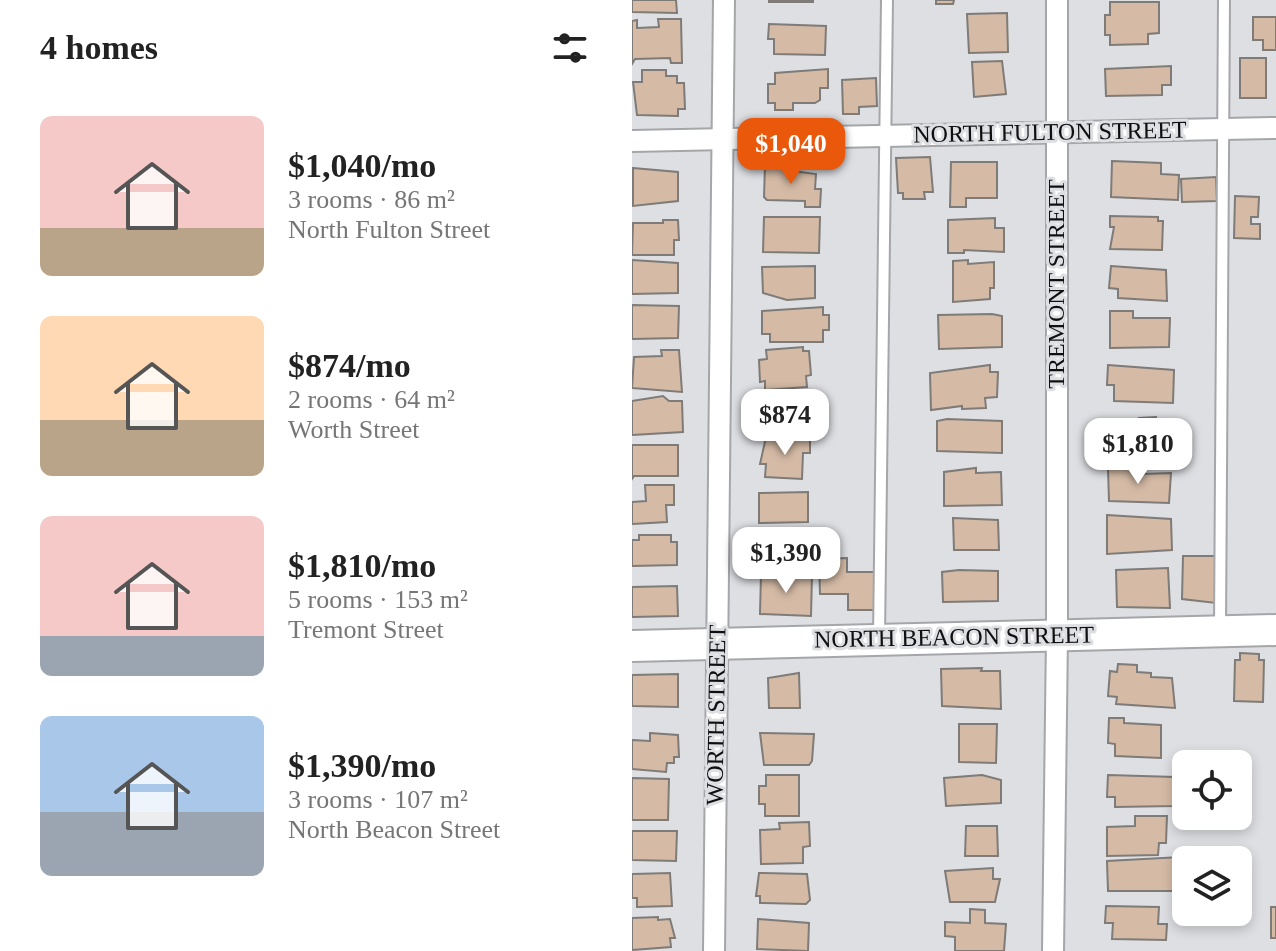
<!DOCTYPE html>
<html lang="en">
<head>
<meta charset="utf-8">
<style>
  :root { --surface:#fff; --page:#f6f6f6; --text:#222; --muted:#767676; --accent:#ea580c }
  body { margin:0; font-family:Georgia,serif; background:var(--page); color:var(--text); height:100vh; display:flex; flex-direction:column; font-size:30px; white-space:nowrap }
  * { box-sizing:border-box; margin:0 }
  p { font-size:26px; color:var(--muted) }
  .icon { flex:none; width:44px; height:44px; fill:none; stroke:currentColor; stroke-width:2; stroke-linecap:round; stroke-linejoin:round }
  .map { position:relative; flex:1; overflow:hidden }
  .side { display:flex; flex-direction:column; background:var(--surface); width:632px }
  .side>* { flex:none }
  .controls { position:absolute; left:540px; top:750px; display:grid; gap:16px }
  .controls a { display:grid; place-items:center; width:80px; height:80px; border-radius:12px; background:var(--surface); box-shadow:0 4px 12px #0003; font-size:40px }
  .price { position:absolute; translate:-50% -68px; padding:0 18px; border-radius:16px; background:#fff; color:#222; font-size:26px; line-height:52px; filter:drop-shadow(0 2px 4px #0008) }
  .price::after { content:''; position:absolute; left:50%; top:48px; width:24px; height:18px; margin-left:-12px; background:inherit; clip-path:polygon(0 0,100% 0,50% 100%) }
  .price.current { background:var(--accent); color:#fff }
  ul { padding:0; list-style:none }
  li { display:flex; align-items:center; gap:24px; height:200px; padding:0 40px }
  li span { display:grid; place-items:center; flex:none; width:224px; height:160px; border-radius:12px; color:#555 }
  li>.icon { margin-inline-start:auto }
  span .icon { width:96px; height:96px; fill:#fffc; stroke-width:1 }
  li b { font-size:34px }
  h2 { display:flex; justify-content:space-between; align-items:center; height:96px; padding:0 40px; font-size:34px }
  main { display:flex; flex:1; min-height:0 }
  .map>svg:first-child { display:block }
  .building { fill:#d5bba6; stroke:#7e7b78; stroke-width:2 }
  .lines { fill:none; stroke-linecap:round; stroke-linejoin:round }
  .lane-casing { stroke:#a5a6a9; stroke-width:14 }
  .street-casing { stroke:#a5a6a9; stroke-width:24 }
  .secondary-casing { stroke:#a5a6a9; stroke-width:34 }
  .lane { stroke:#fff; stroke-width:10 }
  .street { stroke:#fff; stroke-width:20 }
  .secondary { stroke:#fff; stroke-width:30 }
  .labels { text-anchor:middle; stroke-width:6; stroke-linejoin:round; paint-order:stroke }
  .street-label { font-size:24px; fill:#0f0f10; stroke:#dedfe3 }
</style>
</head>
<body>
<main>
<section class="side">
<h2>4 homes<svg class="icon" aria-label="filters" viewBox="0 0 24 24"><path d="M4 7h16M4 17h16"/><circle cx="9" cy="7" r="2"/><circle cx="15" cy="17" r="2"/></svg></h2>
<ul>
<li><span style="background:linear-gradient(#f6c9c9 70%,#b9a48a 0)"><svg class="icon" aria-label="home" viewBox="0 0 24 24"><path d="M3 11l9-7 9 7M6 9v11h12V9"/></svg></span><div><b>$1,040/mo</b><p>3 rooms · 86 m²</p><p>North Fulton Street</p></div></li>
<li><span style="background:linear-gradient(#ffd9b3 65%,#b9a48a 0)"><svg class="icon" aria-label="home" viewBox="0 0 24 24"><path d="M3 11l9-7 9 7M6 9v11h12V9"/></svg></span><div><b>$874/mo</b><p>2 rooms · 64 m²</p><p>Worth Street</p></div></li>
<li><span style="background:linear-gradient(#f6c9c9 75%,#9aa5b1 0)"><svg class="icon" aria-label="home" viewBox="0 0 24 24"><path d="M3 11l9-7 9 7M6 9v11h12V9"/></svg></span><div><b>$1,810/mo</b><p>5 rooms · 153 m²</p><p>Tremont Street</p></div></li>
<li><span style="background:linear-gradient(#a9c7e8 60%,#9aa5b1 0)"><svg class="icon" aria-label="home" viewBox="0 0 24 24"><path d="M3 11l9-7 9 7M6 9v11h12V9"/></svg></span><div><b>$1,390/mo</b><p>3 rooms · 107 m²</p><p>North Beacon Street</p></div></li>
</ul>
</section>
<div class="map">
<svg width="644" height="951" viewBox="0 0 644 951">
  <rect width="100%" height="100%" fill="#dedfe3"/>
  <g class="building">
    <polygon points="0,0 44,0 45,13 0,12"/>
    <rect x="137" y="0" width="44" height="2"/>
    <polygon points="304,0 322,0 321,4 304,4"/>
    <polygon points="478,2 527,2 527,33 516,34 516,44 478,45 478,35 473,35 473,15 478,15"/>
    <polygon points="375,13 376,52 337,53 335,14"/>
    <polygon points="621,17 644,17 644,50 631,50 631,40 621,40"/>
    <polygon points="26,19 49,19 50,63 39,63 38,58 3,59 0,64 0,21 5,20 5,28 27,27"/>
    <polygon points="137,24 194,26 193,55 142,54 142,39 136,39"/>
    <rect x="608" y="58" width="26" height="40"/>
    <polygon points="370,61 374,94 342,97 340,62"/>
    <polygon points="539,66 539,85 530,85 530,95 474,96 473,69"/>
    <polygon points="196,69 196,88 188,88 188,100 183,103 161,103 161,110 143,110 143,103 136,103 136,84 143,84 143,73"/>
    <polygon points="10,70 34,70 34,76 45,76 45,83 52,83 53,109 46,109 46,116 5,115 1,82 10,82"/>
    <polygon points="244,78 245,106 227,107 227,114 211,114 210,80"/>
    <polygon points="298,157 301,192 292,192 293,199 271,199 271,193 266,193 264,158"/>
    <polygon points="480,161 529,163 529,174 547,175 546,200 479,197"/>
    <polygon points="319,162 365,162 365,198 334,198 334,207 318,207"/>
    <polygon points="133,165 153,165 153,170 184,174 183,189 189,189 188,207 173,207 173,201 135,200 132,197"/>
    <polygon points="1,168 46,172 46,201 1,206"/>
    <polygon points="584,177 585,201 550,202 549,179"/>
    <polygon points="603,196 627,197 626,217 619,217 619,224 628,224 628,239 602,238"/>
    <polygon points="478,216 526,217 526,221 531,221 530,250 478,249 482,227 478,227"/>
    <polygon points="132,217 188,217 187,253 131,252"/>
    <polygon points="363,218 363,228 372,228 372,252 332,250 332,253 316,253 316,220"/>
    <polygon points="31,220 46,220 47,240 42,240 42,255 0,255 1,223 31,223"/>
    <polygon points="0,260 46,263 46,293 0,294"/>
    <polygon points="336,260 336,264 362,262 362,288 358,288 358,299 321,302 321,261"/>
    <polygon points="183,266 183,298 155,300 131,293 130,267"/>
    <polygon points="479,266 534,270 535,301 486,298 486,289 477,288"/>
    <polygon points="0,305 47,306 46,338 0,339"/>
    <polygon points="191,307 191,315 197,315 197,330 191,330 191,342 138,342 138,334 130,334 130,311"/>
    <polygon points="478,311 501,311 501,318 538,318 537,347 478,348"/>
    <polygon points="360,314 370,316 370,347 307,349 306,315"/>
    <polygon points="171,347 171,351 177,351 179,375 174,376 175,387 133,390 133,381 128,382 127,360 135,359 134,350"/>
    <polygon points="29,350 47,350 50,392 0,388 2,357 30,356"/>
    <polygon points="358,365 358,372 366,372 365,397 353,398 354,408 330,409 330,406 299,410 298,373"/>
    <polygon points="476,365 542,370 541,403 482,401 482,385 475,385"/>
    <rect x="132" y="393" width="38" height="37"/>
    <polygon points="31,396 37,401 50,401 51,432 0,435 0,401"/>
    <polygon points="524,417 526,453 480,456 476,424 508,422 507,418"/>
    <polygon points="315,419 370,421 370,453 305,451 305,421"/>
    <polygon points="134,437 178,438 178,453 171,453 170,479 133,477 134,464 128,464"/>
    <polygon points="0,445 46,445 46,476 2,476 0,479"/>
    <polygon points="344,468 344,473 369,472 370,505 312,506 312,472"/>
    <polygon points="510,468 510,474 539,473 537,503 477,501 476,469"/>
    <polygon points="13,485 42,485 42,505 34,505 35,522 0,524 0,502 14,501"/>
    <polygon points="176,492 176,522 127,523 127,493"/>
    <polygon points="475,515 539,519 540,550 475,554"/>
    <polygon points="321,518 366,520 367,550 322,550"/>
    <polygon points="154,528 193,532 193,547 186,547 186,563 127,562 128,533 154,533"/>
    <polygon points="7,535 39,535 39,542 45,542 45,565 0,566 0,540 7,540"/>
    <polygon points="551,556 584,556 584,603 550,599"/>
    <polygon points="215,558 215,572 245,572 245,610 216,610 216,594 188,594 187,559"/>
    <polygon points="536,568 538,608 485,607 484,570"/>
    <polygon points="327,570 366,571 366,601 311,602 310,572"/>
    <polygon points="129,574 180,575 179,616 128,614"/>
    <polygon points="45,586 46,616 0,617 0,587"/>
    <polygon points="608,653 627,654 627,660 632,660 631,702 602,701 603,660 608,660"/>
    <polygon points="486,664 505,665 505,672 519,673 519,677 540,678 543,708 484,704 485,697 476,696 478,671 485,672"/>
    <polygon points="350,668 349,671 368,671 369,709 310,706 309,669"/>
    <polygon points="167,673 168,708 137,708 136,678"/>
    <polygon points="46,674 46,707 0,706 0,675"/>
    <polygon points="477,718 492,718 492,723 529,725 529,758 483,756 483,744 476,743"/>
    <polygon points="327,724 365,724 364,763 327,762"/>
    <polygon points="18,733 46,735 47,757 42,757 42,763 35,763 34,772 0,769 0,740 18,741"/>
    <polygon points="128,733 182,734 180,761 177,765 132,765"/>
    <polygon points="134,775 167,775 167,816 133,816 133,804 127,804 127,786 134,786"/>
    <polygon points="350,775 369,780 369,803 314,806 312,778"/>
    <polygon points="476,775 543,777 542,806 483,807 483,797 475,797"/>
    <polygon points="0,778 37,779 36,820 0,820"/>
    <polygon points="503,816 535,816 534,843 527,843 526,855 475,856 475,827 503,826"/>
    <polygon points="177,822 178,846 171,847 171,863 129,864 128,830 148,829 147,823"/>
    <polygon points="334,826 365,826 366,856 333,856"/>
    <polygon points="0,831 45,831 44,861 0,860"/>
    <polygon points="549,857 550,891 476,891 475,861"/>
    <polygon points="361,868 361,879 368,879 363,902 318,902 313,871"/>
    <polygon points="38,873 40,906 5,907 5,898 0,898 0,874"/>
    <polygon points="127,873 175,874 178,900 174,904 128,903 128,896 124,896"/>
    <polygon points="474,906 527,907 526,924 535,924 534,940 480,939 481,923 473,923"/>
    <rect x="639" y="907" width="5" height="31"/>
    <polygon points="338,909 353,910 353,923 374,924 372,951 323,951 323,937 313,936 313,922 338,923"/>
    <polygon points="26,917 26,920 38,919 43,938 38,938 39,947 0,950 0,918"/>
    <polygon points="126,919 177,923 176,951 125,949"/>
  </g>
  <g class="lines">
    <g class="lane-casing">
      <g id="lane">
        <polyline points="588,629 592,0"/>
        <polyline points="247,638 255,0"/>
      </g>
    </g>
    <g class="street-casing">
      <g id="street">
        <polyline points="0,141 644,128"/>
        <polyline points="82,951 92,0"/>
        <polyline points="421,951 425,635 425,0"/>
      </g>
    </g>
    <g class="secondary-casing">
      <polyline id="secondary" points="0,646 644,630"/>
    </g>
    <use href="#lane" class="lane"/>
    <use href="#street" class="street"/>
    <use href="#secondary" class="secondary"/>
  </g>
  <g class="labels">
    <g class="street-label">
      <text transform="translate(418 132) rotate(-1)" y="8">NORTH FULTON STREET</text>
      <text transform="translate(424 284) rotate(-90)" y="8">TREMONT STREET</text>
      <text transform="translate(322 637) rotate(-1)" y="8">NORTH BEACON STREET</text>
      <text transform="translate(84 715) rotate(-89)" y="8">WORTH STREET</text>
    </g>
  </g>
</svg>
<div class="controls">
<a><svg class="icon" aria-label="locate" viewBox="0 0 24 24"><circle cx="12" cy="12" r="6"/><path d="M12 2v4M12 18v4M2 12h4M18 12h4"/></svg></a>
<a><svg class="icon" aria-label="layers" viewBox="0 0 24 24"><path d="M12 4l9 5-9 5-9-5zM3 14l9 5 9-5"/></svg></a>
</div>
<b class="price current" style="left:159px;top:186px">$1,040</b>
<b class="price" style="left:153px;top:457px">$874</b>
<b class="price" style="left:506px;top:486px">$1,810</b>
<b class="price" style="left:154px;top:595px">$1,390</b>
</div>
</main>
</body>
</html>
